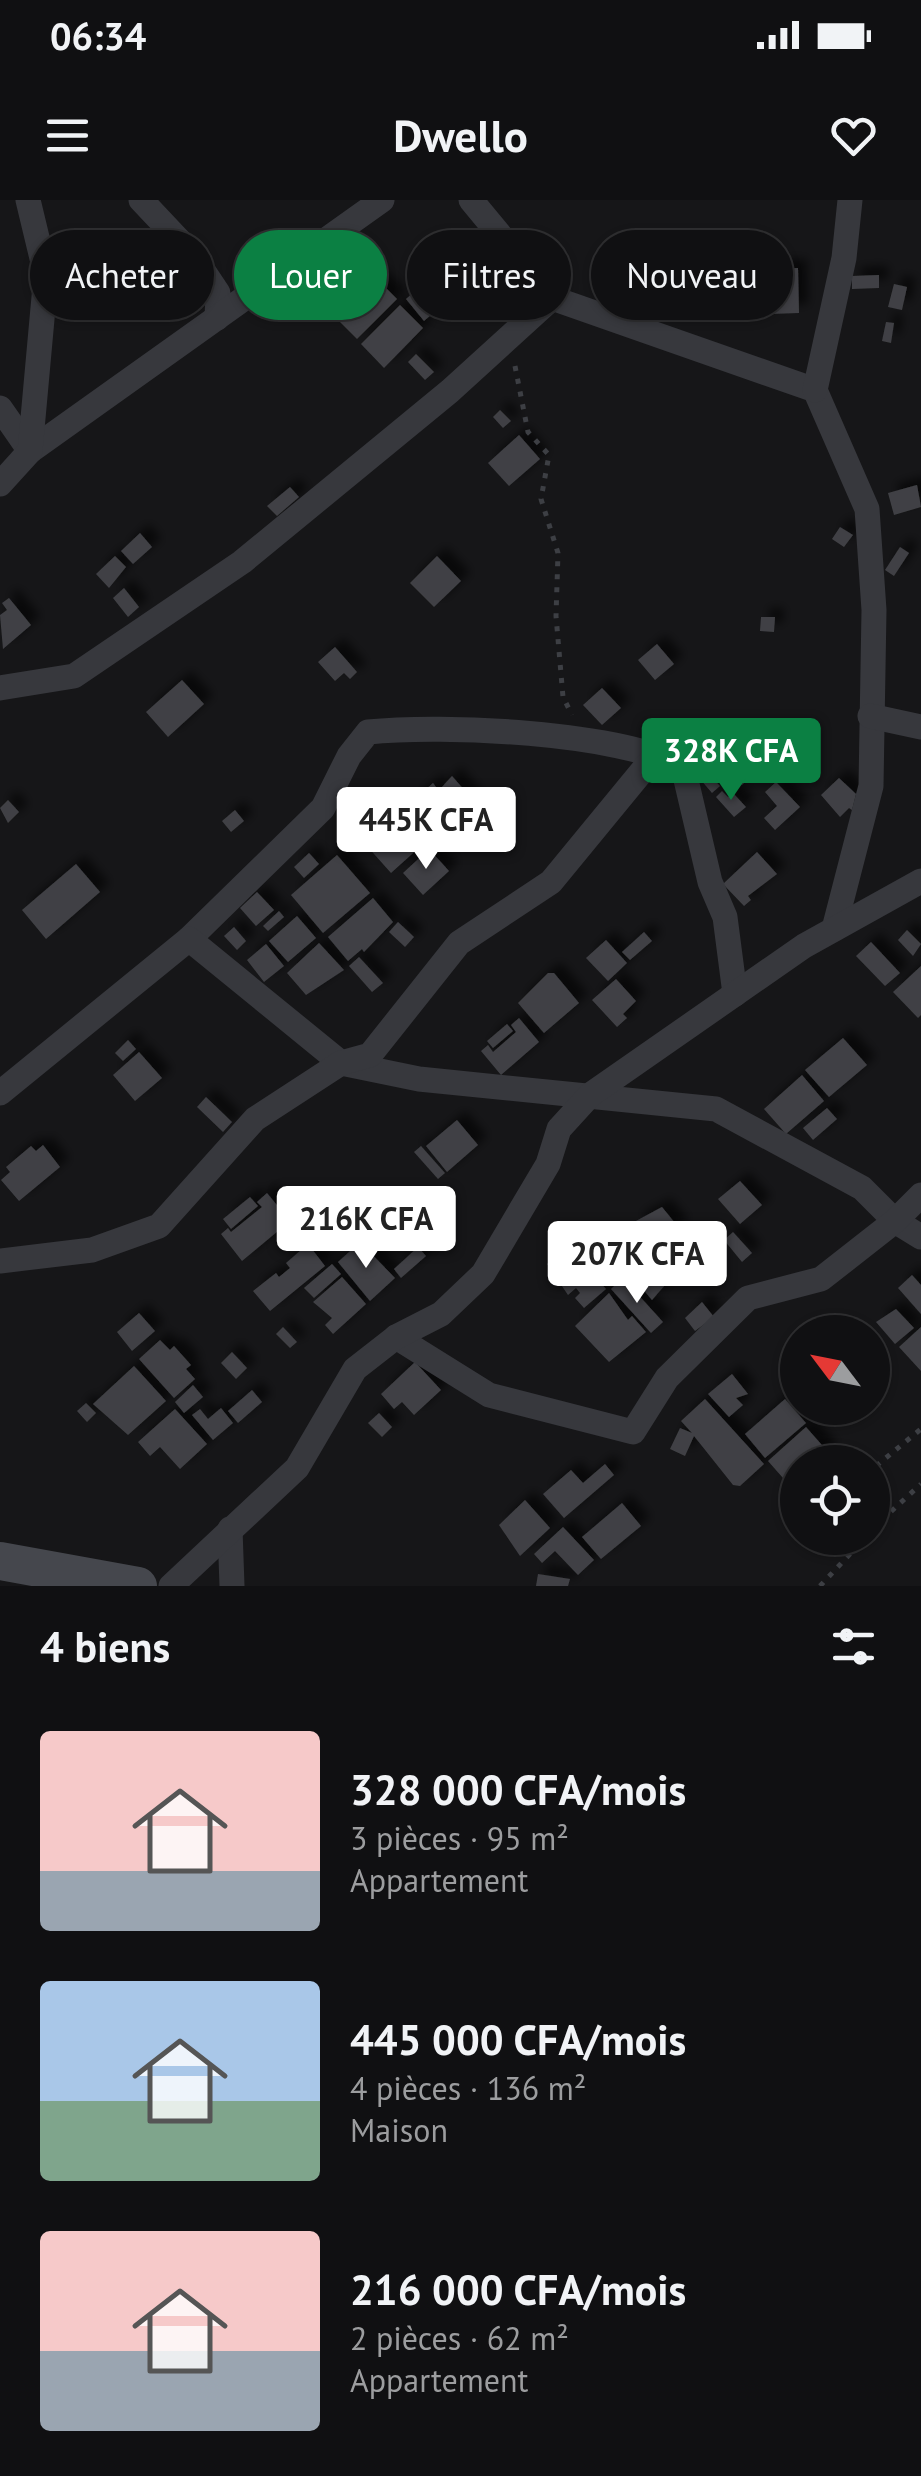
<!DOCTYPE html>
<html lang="fr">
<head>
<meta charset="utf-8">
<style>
  :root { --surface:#101012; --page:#1e1e20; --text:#f1f3f6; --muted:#9c9d9f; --line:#303032; --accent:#0b8043 }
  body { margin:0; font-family:"PT Sans",sans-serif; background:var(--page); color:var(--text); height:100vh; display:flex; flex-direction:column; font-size:38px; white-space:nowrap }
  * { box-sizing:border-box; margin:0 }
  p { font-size:32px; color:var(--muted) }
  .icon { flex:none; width:55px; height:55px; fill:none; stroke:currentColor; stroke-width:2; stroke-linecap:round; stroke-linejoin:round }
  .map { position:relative; height:1386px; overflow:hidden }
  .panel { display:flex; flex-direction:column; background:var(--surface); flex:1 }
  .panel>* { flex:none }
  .banner { position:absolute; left:30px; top:30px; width:862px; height:90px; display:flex; gap:20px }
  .needle { width:65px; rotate:302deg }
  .tools { position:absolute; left:780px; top:1115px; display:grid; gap:20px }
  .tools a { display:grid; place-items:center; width:110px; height:110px; border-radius:50%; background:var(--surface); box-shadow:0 2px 8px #0004,0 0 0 2px var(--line); font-size:50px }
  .price { position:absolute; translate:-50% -85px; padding:0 22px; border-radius:10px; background:#fff; color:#222; font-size:32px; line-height:65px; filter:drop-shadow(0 2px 5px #0008) }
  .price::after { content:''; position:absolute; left:50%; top:60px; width:30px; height:22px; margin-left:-15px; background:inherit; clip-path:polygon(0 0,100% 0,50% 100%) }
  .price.selected { background:var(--accent); color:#fff }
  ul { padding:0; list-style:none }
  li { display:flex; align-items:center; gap:30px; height:250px; padding:0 40px }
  li span { display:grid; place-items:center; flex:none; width:280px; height:200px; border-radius:10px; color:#555 }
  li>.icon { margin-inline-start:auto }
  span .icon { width:120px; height:120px; fill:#fffc; stroke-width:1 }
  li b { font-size:42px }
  h2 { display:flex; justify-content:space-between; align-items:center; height:120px; padding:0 40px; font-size:42px }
  .pill { padding:0 35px; border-radius:45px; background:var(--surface); box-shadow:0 2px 8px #0004,0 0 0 2px var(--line); font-size:35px; line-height:90px }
  .pill.selected { background:var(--accent); color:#fff }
  .status { display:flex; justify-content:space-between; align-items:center; height:70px; padding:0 50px; background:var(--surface); direction:ltr }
  .status svg { height:28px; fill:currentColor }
  header { display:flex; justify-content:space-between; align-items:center; height:130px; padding:0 40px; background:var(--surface); font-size:45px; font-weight:800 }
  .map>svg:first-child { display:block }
  .building { fill:#404145; filter:url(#shadow) }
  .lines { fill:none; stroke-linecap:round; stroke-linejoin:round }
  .path { stroke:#3d3f44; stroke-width:5; stroke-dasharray:5 8; stroke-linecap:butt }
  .street { stroke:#37383d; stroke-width:25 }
  .secondary { stroke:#45474d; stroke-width:38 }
</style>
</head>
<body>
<div class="status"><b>06:34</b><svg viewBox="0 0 49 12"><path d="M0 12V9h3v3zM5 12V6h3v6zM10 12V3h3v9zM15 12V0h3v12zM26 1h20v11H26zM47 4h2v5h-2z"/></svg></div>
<header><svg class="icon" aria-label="menu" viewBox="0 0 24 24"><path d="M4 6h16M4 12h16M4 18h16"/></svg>Dwello<svg class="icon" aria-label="heart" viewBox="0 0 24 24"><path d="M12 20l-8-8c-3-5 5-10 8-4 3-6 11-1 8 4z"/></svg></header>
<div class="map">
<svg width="921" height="1386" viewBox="0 0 921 1386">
  <defs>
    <filter id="shadow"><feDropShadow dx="9" dy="-9" stdDeviation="5" flood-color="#0009"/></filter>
  </defs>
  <rect width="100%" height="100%" fill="#161618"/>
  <g class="building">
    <polygon points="798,68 799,113 770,114 769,69"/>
    <polygon points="879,75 879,88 852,89 852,76"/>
    <polygon points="374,76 397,99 357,139 334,116"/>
    <polygon points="429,79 447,101 424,121 406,99"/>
    <polygon points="894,84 907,87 902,110 888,107"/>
    <polygon points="400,105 423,128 384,168 361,144"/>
    <polygon points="886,122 894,123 891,143 882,141"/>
    <polygon points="416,154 434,172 425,180 408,162"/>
    <polygon points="500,210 511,221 503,228 493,217"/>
    <polygon points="519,235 540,259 509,286 488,263"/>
    <polygon points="917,285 921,307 894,315 888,293"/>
    <polygon points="290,287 299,297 277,316 267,306"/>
    <polygon points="840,327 853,335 844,347 832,339"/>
    <polygon points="140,333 152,347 133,364 121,351"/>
    <polygon points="900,347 909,353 894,376 885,370"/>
    <polygon points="115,356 126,367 109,388 96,374"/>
    <polygon points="437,356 461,381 434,407 410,383"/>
    <polygon points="124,388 139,407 128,417 113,398"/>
    <polygon points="9,398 31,425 3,449 0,415 7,410 2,403"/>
    <polygon points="761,417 775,417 774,432 760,431"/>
    <polygon points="657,444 674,464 655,480 638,460"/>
    <polygon points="335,447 357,472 350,479 344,473 335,481 318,462"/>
    <polygon points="182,480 204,504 168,537 146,512"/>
    <polygon points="602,488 621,508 602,525 583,505"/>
    <polygon points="740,543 762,567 742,585 721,561"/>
    <polygon points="707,572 720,586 712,593 700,579"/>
    <polygon points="452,576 473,600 439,630 421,610"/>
    <polygon points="839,578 856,594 852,610 849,608 840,617 821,595"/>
    <polygon points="776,582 800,607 775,630 764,618 777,606 765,592"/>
    <polygon points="433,583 439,591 420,608 413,601"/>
    <polygon points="722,591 728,597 733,593 746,607 734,617 716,597"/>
    <polygon points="8,600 19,612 8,623 0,608"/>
    <polygon points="359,601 367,610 350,626 342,618"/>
    <polygon points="235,610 244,621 231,632 222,621"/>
    <polygon points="380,616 390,627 399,619 422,645 391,673 358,636"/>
    <polygon points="429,649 449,671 423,695 403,673"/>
    <polygon points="757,652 777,674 748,696 751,700 744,706 723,684"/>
    <polygon points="309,653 319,664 304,678 294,667"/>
    <polygon points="337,655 370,693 323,733 291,695"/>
    <polygon points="76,664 100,692 46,739 22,710"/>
    <polygon points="257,692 274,710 256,726 240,708"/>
    <polygon points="373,698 393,722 364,752 362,749 348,761 328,737"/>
    <polygon points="279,711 284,717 268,731 263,726"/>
    <polygon points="297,716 316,738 288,762 269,741"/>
    <polygon points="398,722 414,737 405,747 389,732"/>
    <polygon points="234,727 246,741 237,750 224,736"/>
    <polygon points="907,730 921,744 913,756 898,740"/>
    <polygon points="644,732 652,741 630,760 622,752"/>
    <polygon points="606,740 627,763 608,781 586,758"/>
    <polygon points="871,742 900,773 885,786 856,756"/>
    <polygon points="319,743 344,770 306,795 287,773"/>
    <polygon points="266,744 284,766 264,782 247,760"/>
    <polygon points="359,757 383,783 372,792 349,766"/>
    <polygon points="921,766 921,815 918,818 893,792"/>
    <polygon points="548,773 554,773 579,803 544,833 518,803"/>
    <polygon points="616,779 636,801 623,814 627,818 617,827 592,800"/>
    <polygon points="519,818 539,842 501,875 481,851 488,845 493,852 516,832 511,825"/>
    <polygon points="507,824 513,831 493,848 487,841"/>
    <polygon points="843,838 867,865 829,897 805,870"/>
    <polygon points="128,840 136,849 123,861 115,853"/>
    <polygon points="139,852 162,878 135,901 113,875"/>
    <polygon points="802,875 824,901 786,934 764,909"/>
    <polygon points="206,897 232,922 223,932 197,907"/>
    <polygon points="827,908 837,919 813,940 803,928"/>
    <polygon points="457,920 478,945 447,972 426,946"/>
    <polygon points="43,945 60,967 19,1001 1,980 10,972 6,967 31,946 36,951"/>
    <polygon points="421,946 445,973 438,979 414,952"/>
    <polygon points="740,981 762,1005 740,1024 718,999"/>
    <polygon points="267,993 290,1021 242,1061 221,1034 228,1028 231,1032 262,1007 257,1002"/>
    <polygon points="250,997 258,1006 231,1029 223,1019"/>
    <polygon points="662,1007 679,1028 655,1048 634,1022"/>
    <polygon points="382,1019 390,1029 371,1046 363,1036"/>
    <polygon points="402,1025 411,1034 401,1044 392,1035"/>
    <polygon points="733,1032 752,1053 742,1062 724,1040"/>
    <polygon points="360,1042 395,1078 370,1101 338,1062"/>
    <polygon points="308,1044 325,1066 270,1111 253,1091 276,1073 279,1077 290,1068 286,1063"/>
    <polygon points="567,1045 606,1089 584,1108 575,1098 580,1093 576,1088 568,1095 547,1064"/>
    <polygon points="418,1047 426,1056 401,1078 394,1069"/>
    <polygon points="653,1055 672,1077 652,1100 630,1074"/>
    <polygon points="332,1064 341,1074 314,1098 304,1088"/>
    <polygon points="912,1075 921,1085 921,1114 898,1088"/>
    <polygon points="342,1077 366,1104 333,1134 325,1125 332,1118 313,1102"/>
    <polygon points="623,1078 663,1122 651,1133 611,1089"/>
    <polygon points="609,1093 628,1120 632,1116 646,1132 609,1162 575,1126"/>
    <polygon points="702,1102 714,1117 695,1131 685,1118"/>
    <polygon points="896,1109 914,1128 895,1144 876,1122"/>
    <polygon points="139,1113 155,1131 132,1151 117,1132"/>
    <polygon points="283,1127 297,1142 290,1148 276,1134"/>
    <polygon points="921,1127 921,1171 899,1147"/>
    <polygon points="160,1140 170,1150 174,1146 191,1165 186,1169 195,1179 174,1198 139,1159"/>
    <polygon points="232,1152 247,1168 236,1179 221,1163"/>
    <polygon points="415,1162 441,1190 414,1215 402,1202 394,1209 381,1194"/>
    <polygon points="134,1166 166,1201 128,1235 93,1204"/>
    <polygon points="732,1174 748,1194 736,1198 743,1205 729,1217 708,1194"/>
    <polygon points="193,1185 203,1197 184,1213 175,1202"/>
    <polygon points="252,1190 262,1202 238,1223 228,1211"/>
    <polygon points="705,1199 764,1264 740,1286 733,1285 694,1236 685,1256 670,1249 680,1228 692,1233 681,1221"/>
    <polygon points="785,1199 806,1223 765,1258 745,1234"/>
    <polygon points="86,1203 96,1213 87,1222 77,1211"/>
    <polygon points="221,1208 233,1223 213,1240 192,1215 200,1209 208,1219"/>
    <polygon points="175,1209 207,1244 180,1269 160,1247 150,1256 138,1242"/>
    <polygon points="379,1213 392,1227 382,1237 368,1223"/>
    <polygon points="806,1227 828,1252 817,1262 798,1262 798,1280 790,1286 768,1261"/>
    <polygon points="605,1264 614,1275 564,1318 543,1294 571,1270 583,1283"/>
    <polygon points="525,1300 550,1328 520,1356 499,1325"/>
    <polygon points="622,1303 641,1326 601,1359 582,1337"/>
    <polygon points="563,1327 594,1360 578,1375 555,1351 542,1363 534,1354"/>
    <polygon points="538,1374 570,1379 568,1386 536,1386"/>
  </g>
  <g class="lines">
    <g class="path">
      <polyline points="515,166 528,232 549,255 541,299 558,353 556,416 563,497 572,515"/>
      <polyline points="876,1266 921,1229"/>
      <polyline points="872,1329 921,1284"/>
      <polyline points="820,1386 865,1338"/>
    </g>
    <g class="street">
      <polyline points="141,0 192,54 218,93 217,118"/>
      <polyline points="471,0 552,98 815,190 867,309 874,410 871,586 834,729"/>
      <polyline points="815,190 844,58 850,0"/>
      <polyline points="0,208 30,251 382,0"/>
      <polyline points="0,284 30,251 46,75 28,0"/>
      <polyline points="0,488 74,476 242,362 450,191 552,98"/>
      <polyline points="870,516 921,527"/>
      <path d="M189 739 323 608 349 556 368 532C442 524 619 532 683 567L710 682 725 717 735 794"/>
      <polyline points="0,893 189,739 341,863 419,879 716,909 862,988 895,1021 921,1037"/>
      <polyline points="0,1061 92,1050 159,1026 255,919 341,863 370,855 459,743 551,682 657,553"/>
      <polyline points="396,1137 489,1195 633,1232 667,1178 748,1098 821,1079 895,1021 921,995"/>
      <polyline points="230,1329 232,1386"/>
      <polyline points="171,1386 297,1268 355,1169 396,1137 441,1114 483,1074 548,964 559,929 590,895 804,746 921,681"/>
    </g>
    <polyline class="secondary" points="0,1361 138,1386"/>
  </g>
</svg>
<div class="tools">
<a><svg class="needle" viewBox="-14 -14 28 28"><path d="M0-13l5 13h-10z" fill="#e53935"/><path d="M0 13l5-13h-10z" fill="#9c9d9f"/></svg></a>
<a><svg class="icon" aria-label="locate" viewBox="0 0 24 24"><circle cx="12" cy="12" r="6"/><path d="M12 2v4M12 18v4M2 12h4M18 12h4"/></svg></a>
</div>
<b class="price selected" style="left:731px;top:603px">328K CFA</b>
<b class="price" style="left:426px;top:672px">445K CFA</b>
<b class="price" style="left:366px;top:1071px">216K CFA</b>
<b class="price" style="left:637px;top:1106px">207K CFA</b>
<div class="banner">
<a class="pill">Acheter</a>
<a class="pill selected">Louer</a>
<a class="pill">Filtres</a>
<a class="pill">Nouveau</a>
</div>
</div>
<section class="panel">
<h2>4 biens<svg class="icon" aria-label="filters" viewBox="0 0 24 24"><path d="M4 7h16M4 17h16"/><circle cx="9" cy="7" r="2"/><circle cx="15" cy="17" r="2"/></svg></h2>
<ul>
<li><span style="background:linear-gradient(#f6c9c9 70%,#9aa5b1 0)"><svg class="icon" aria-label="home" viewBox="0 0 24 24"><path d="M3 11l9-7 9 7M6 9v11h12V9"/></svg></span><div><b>328 000 CFA/mois</b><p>3 pièces · 95 m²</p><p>Appartement</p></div></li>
<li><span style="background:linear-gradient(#a9c7e8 60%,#7fa58c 0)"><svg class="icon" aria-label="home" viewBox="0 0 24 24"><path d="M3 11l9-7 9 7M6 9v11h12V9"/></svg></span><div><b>445 000 CFA/mois</b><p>4 pièces · 136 m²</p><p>Maison</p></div></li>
<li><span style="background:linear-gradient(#f6c9c9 60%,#9aa5b1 0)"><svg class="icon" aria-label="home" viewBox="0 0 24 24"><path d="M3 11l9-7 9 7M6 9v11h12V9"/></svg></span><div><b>216 000 CFA/mois</b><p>2 pièces · 62 m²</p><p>Appartement</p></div></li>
</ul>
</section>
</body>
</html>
